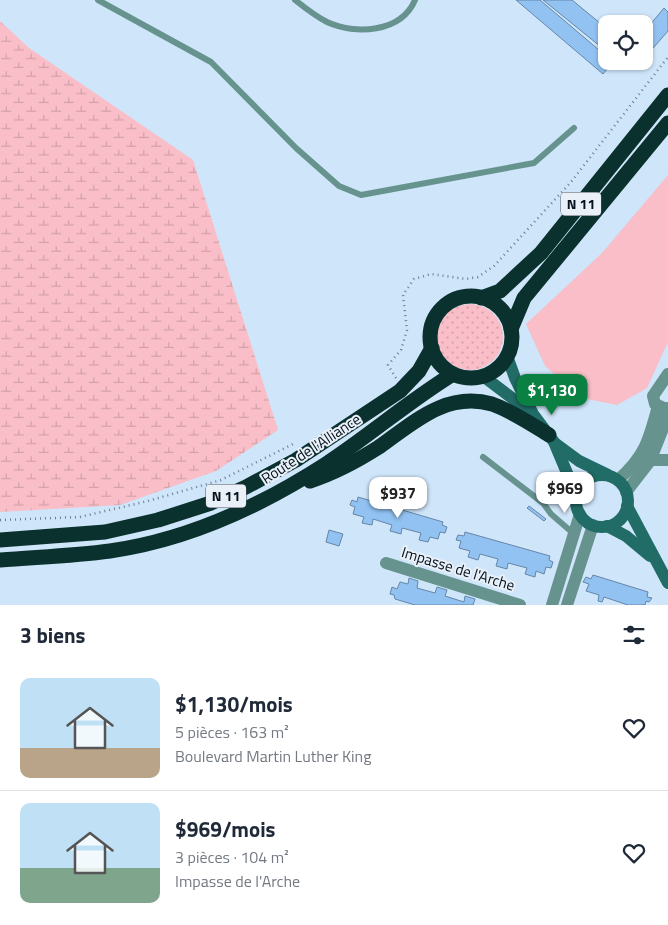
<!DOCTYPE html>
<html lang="fr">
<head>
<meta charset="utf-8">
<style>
  :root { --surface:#fff; --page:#f6f6f7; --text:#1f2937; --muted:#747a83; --line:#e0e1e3; --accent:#0b8043 }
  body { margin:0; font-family:"Titillium Web",sans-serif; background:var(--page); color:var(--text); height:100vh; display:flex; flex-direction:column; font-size:19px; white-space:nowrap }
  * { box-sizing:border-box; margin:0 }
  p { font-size:16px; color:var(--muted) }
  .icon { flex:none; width:28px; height:28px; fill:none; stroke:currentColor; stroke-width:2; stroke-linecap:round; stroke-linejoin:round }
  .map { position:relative; height:605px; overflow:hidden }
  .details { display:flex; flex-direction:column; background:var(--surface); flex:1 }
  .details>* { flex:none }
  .buttons { position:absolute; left:598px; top:15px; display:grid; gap:10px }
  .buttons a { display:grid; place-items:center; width:55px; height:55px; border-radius:10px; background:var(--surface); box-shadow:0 1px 4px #0004; font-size:25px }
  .price { position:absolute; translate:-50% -42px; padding:0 11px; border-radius:10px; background:#fff; color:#222; font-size:16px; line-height:32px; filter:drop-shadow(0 1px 2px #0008) }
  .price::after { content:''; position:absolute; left:50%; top:30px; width:15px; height:11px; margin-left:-8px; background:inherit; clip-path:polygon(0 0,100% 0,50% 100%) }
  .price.active { background:var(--accent); color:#fff }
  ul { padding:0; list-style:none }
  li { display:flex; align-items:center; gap:15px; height:125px; padding:0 20px }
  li+li { border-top:1px solid var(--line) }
  li span { display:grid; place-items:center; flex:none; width:140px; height:100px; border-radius:10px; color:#555 }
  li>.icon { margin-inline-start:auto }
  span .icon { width:60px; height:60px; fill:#fffc; stroke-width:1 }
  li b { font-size:21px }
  h2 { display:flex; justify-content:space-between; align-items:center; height:60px; padding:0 20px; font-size:21px }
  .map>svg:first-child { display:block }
  .grass { fill:url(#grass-dots) }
  .wetland { fill:url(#wetland-marsh) }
  .park { fill:#f9bec7 }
  .building { fill:#92c2f2; stroke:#6586a7 }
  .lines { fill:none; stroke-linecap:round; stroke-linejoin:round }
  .path { stroke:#6d7e8f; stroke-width:2.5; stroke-dasharray:1 4; stroke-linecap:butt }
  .lane { stroke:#67938f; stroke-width:6 }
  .street { stroke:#67938f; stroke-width:12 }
  .secondary { stroke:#216c67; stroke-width:12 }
  .highway { stroke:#0a312e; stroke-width:15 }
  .labels { text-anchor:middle; stroke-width:4; stroke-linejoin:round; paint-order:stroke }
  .shield { fill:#e9f0f7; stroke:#49555f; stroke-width:1 }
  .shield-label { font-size:14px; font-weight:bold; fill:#05121e }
  .street-label { font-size:15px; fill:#05121e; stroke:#e9f0f7 }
</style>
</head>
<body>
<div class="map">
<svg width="668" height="605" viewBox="0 0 668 605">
  <defs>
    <pattern id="grass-dots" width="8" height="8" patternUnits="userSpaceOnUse" patternTransform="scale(1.25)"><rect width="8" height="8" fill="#f9bec7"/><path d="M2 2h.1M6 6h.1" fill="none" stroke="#d4a2aa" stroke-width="1.8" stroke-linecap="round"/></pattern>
    <pattern id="wetland-marsh" width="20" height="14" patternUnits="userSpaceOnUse" patternTransform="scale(1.25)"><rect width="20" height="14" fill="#f9bec7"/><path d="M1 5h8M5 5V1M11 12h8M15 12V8" fill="none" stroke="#d4a2aa"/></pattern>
  </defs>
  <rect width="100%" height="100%" fill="#cfe5fa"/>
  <circle class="grass" cx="470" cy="337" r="33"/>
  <polygon class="wetland" points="0,21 29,48 193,160 278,430 216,471 120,505 0,512"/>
  <polygon class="park" points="668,175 668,342 647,388 617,405 582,398 545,366 526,324 602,253"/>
  <g class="building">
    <polygon points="516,0 540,0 606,56 606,61 613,62 603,74"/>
    <polygon points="543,0 572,0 606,28 606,51"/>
    <polygon points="664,8 668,12 668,31 647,55 644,52 644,32"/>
    <polygon points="358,497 443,522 442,525 447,527 445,533 440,532 438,539 430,537 428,542 419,540 421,533 402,528 401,534 390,531 392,525 373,519 372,525 362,523 364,517 353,514 355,507 350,505 352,500 357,502"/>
    <polygon points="529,506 546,519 544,521 527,508"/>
    <polygon points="329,530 343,534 339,546 326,542"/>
    <polygon points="465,532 550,556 549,560 553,562 551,568 546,567 544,574 536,571 535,577 525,574 527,568 508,563 507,569 496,566 498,559 480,554 478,560 468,557 470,551 459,548 461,541 456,540 458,535 464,536"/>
    <polygon points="593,575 648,592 647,597 652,598 649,602 646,601 645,605 628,605 604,597 602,602 598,601 599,595 586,591 589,584 583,582 586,577 591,579"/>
    <polygon points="409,578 418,581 417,588 435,593 437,587 447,590 445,596 464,602 465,596 475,599 473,605 415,605 395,599 394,595 390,594 392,587 397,589 400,582 408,584"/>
  </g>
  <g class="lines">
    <g class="path">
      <polyline points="396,378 388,365 401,350 407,330 403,295 414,279 431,274 466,279 478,277 494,266 571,182 668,57"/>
      <polyline points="0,520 80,517 148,501 221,480 293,444"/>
    </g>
    <g class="lane">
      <polyline points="98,0 211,62 296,148 339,186 361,195 534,163 574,128"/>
      <path d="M295 0C305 8 315 16 327 22 355 35 401 33 415 0"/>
      <polyline points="483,457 543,503 551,514 574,534"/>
    </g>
    <g class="street">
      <polyline points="664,408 655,404 653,396 668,374"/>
      <polyline points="643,460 668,460"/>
      <path d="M618 480C645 456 649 440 658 406"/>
      <polyline points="626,492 650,461 662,431 668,408"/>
      <polyline points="386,563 520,605"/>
      <polyline points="552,605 580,514"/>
      <polyline points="567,605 593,525"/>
    </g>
    <g class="secondary">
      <polyline points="507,356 515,378 533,414 554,442 570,480 576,499"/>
      <polyline points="483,376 529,411"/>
      <polyline points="556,444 579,461 608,475"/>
      <circle cx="602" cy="501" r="26"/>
      <polyline points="627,506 668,583"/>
      <polyline points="607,526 626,536 650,556"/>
    </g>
    <g class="highway">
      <circle cx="471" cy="337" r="41"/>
      <polyline points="481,298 500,291 541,253 668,95"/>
      <polyline points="511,329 524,298 668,123"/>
      <path d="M310 481C335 473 357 461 379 447 413 423 446 391 492 404 512 411 531 424 549 435"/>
      <polyline points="0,540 105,532 158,520 211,503 246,487 296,460 400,391 419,371 432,348"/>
      <path d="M0 560C37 557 73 556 110 551 187 540 261 506 326 464 370 435 409 401 453 374"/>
    </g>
  </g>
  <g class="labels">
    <g class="shield">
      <rect x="561" y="192.5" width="40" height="23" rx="4"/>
      <rect x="206" y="484.5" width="40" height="23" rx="4"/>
    </g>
    <g class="shield-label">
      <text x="581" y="209">N 11</text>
      <text x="226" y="501">N 11</text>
    </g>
    <g class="street-label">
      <text transform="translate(311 449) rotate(-33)" y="5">Route de l'Alliance</text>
      <text transform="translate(458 569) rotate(17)" y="5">Impasse de l'Arche</text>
    </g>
  </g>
</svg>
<div class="buttons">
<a><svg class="icon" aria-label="locate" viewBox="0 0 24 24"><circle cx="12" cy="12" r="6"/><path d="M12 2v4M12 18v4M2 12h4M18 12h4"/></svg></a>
</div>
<b class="price active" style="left:552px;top:416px">$1,130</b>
<b class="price" style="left:565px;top:514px">$969</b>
<b class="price" style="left:398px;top:519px">$937</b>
</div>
<section class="details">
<h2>3 biens<svg class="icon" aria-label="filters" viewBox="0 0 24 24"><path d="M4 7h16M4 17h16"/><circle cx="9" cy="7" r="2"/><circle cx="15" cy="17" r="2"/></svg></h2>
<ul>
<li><span style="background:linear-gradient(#bfe0f5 70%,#b9a48a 0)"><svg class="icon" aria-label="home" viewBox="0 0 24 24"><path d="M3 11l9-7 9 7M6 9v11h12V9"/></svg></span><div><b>$1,130/mois</b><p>5 pièces · 163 m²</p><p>Boulevard Martin Luther King</p></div><svg class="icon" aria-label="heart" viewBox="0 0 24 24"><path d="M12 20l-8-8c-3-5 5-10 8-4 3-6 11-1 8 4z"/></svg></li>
<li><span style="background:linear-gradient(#bfe0f5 65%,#7fa58c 0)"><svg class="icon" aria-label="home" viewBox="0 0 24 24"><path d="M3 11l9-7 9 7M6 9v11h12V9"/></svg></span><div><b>$969/mois</b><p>3 pièces · 104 m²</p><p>Impasse de l'Arche</p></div><svg class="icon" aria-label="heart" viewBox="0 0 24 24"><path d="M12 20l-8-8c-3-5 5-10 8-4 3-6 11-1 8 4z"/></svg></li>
</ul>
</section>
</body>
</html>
